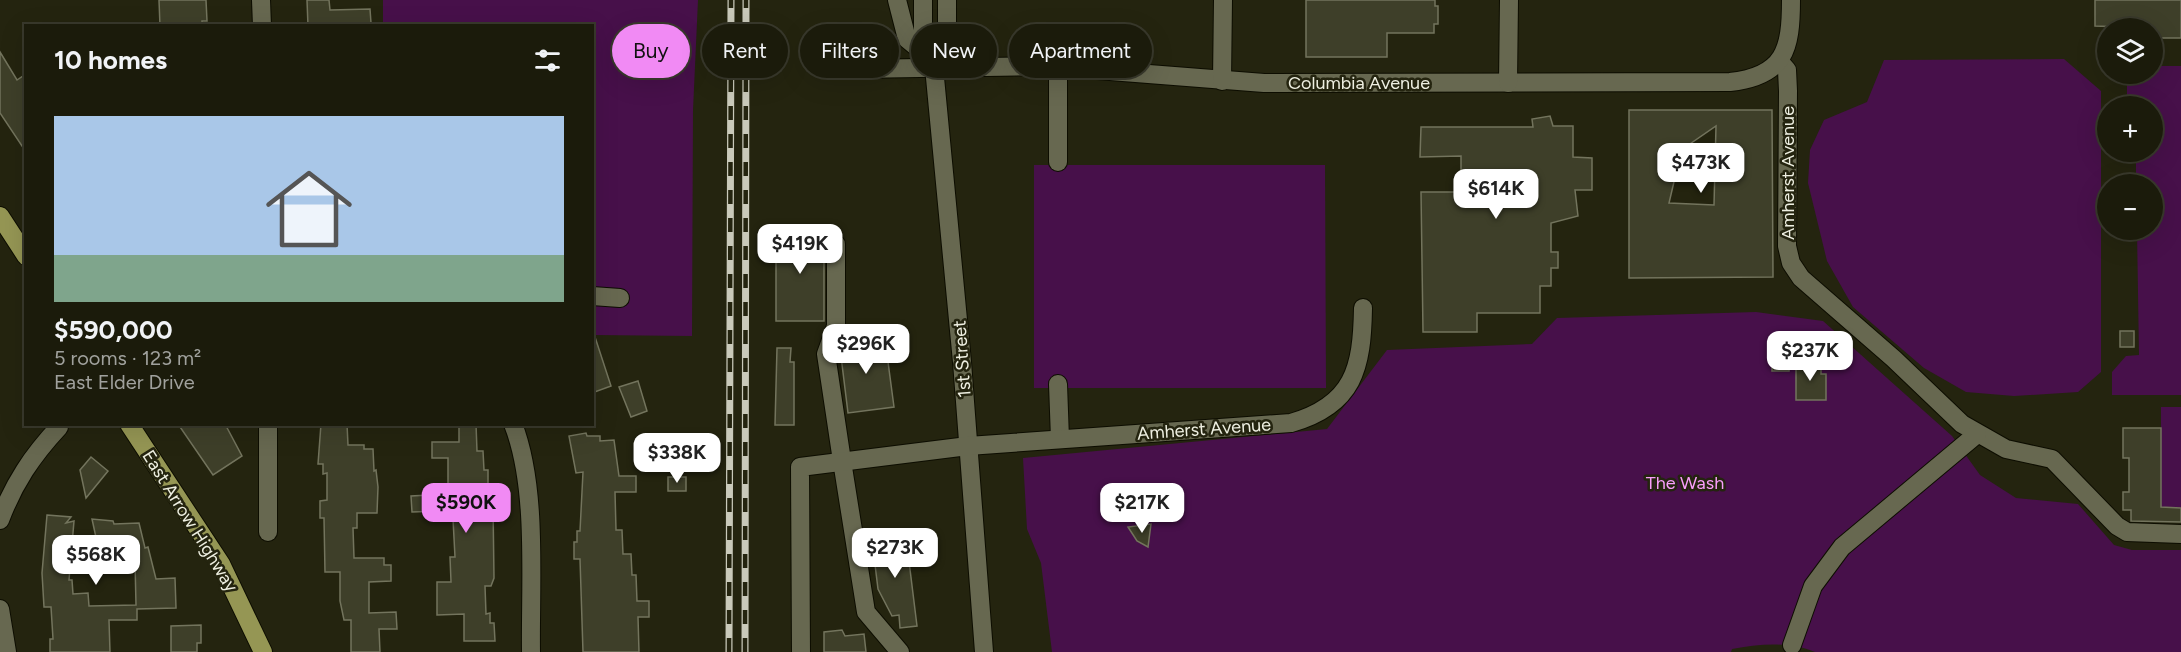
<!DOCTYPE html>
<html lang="en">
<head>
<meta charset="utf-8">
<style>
  :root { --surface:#1b1b0b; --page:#242414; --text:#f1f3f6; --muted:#a0a19d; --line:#39392c; --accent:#f18af4 }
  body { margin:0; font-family:Figtree,sans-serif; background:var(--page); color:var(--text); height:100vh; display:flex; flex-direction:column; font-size:22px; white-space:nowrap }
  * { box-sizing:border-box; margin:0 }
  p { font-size:20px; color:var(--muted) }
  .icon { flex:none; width:33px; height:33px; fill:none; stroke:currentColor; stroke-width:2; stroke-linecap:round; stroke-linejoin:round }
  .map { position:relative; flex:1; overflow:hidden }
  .panel { position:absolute; left:24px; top:24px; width:570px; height:402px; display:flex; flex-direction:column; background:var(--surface); border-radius:0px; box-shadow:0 6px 24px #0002,0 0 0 2px var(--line) }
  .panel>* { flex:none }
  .hud { position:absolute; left:612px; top:24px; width:570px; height:54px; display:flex; gap:12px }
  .fabs { position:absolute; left:2097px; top:18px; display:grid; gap:12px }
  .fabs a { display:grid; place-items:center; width:66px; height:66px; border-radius:50%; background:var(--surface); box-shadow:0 6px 24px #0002,0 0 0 2px var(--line); font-size:30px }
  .price { position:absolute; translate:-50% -51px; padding:0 14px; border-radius:12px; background:#fff; color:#222; font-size:20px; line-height:39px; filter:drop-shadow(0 2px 3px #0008) }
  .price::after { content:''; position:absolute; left:50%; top:36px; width:18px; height:14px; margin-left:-9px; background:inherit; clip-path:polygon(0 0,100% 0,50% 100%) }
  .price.active { background:var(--accent); color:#111 }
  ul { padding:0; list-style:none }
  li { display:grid; align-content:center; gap:12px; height:318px; padding:0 30px }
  li span { display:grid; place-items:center; height:186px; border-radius:0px; color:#555 }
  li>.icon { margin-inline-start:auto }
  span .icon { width:108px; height:108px; fill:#fffc; stroke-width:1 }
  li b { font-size:26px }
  h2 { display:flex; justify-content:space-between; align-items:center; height:72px; padding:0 30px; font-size:26px }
  .chip { padding:0 21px; border-radius:27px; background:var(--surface); box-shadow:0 6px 24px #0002,0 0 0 2px var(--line); font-size:21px; line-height:54px }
  .chip.active { background:var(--accent); color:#111 }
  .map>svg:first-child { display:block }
  .green { fill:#47104a }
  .building { fill:#3e3f29; stroke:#73745d; stroke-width:1.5; fill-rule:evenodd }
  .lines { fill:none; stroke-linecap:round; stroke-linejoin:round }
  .minor-casing { stroke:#0d0d00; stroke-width:20 }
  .major-casing { stroke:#0d0d00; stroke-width:20 }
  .minor { stroke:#676850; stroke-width:18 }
  .major { stroke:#959654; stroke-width:18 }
  .rail-casing { stroke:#c9c9ba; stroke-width:7 }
  .rail { stroke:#24240f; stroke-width:4.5; stroke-dasharray:14; stroke-linecap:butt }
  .labels { text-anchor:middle; stroke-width:5; stroke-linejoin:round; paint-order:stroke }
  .street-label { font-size:18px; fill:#eeefe1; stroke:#24240f }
  .park-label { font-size:18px; fill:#f99efb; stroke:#24240f }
</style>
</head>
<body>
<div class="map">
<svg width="2181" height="652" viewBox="0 0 2181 652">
  <rect width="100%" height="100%" fill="#24240f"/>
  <g class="green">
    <polygon points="383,0 698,0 693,110 692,336 593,335 592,26 383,25"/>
    <polygon points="2064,59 2101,91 2101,372 2078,392 2014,396 1966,392 1924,368 1853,307 1827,261 1808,183 1810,150 1824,120 1867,102 1884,60"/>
    <polygon points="2153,66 2181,66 2181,395 2112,395 2112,372 2126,356 2139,355 2137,230 2152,230 2152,184 2136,184 2136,156 2131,152 2152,152 2152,106 2119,106 2127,104 2127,76 2152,74"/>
    <polygon points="1034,165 1325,165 1326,388 1034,388"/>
    <path d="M1756 312 1823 321 1952 436 1980 475 2016 498 2078 504 2114 545 2132 550H2181V652H1815C1789 641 1759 644 1732 649L1731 652H1052L1041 563 1027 529 1023 458 1327 429 1387 350 1532 344 1557 318Z"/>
    <polygon points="2161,407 2181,407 2181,508 2161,507"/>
  </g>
  <g class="building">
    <polygon points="159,0 206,0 207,21 202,21 202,26 160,26"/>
    <polygon points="307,0 329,0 330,10 370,9 371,23 308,26"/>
    <polygon points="1306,0 1435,0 1435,6 1438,6 1438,24 1434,24 1434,33 1387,33 1387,57 1306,57"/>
    <polygon points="2095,0 2181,0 2181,38 2152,38 2152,28 2095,26"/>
    <polygon points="0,52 17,80 26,74 26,152 0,113"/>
    <path d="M1629 110H1772L1773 277 1629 278ZM1716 126 1714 205 1669 203 1677 169 1687 146Z"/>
    <polygon points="1550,116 1553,126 1573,126 1573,157 1592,158 1592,190 1575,190 1578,216 1551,223 1551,252 1558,252 1558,268 1551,268 1551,286 1540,286 1540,313 1477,313 1477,332 1423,332 1421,192 1461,192 1461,156 1420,157 1421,127 1533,127 1532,119"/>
    <rect x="776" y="229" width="48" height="92"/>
    <rect x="2120" y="331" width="14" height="16"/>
    <polygon points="879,335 888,362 894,407 848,413 840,348 843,340"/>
    <polygon points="592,337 595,337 611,386 592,393"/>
    <polygon points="777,348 791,348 790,362 794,362 794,425 775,425"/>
    <polygon points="1772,348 1786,349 1786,355 1790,355 1789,371 1772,371"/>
    <polygon points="1796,362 1821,363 1821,374 1826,374 1826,400 1796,400"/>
    <polygon points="638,381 647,411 631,417 619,387"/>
    <polygon points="178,424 225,424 242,456 213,475"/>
    <polygon points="321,424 347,424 348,445 364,445 364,449 373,449 374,471 376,470 378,487 377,513 357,513 357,528 353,528 354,558 384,558 384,565 391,565 391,581 369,582 369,613 396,612 397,629 379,629 380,652 351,652 351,620 344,620 340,601 340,572 325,572 324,518 320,518 320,501 327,500 327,473 323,474 323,464 318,464"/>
    <polygon points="459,424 476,424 477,451 483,451 484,470 488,470 488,505 493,504 494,578 491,586 485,586 486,614 490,613 490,623 494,623 495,641 464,641 464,614 437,615 437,582 451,582 450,557 455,557 453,519 443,519 442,511 412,512 411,496 448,494 448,458 432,458 432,442 459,442"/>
    <polygon points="2123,428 2161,428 2161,507 2181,508 2181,522 2131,521 2131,510 2123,510 2123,492 2129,492 2129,458 2123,458"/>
    <polygon points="586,433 587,436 600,436 600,441 614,440 619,476 636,476 636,492 615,492 616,530 622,530 623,554 631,554 632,575 636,575 637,601 649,601 649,617 638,617 639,652 583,652 580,559 574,559 574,542 577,542 577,531 580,531 583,472 576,473 569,436"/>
    <polygon points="91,457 108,471 86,498 80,470"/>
    <rect x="668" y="477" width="18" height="14"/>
    <polygon points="47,515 71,517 66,523 74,521 69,580 72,580 73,594 88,593 89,606 136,605 135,562 120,565 113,538 97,542 92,519 113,521 114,524 139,523 145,548 148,547 156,579 175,578 176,608 137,609 137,620 109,620 110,652 50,652 50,639 53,639 51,607 44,607 42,573"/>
    <polygon points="1151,524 1148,547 1137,541 1128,527"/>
    <polygon points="906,537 917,626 900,628 899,615 892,616 878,589 872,540"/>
    <polygon points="201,625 201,643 197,643 197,652 171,652 171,626"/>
    <polygon points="842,630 845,636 864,634 866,652 824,652 824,632"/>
  </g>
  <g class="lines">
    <g class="minor-casing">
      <g id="minor">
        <polyline points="261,0 262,26"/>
        <polyline points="897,0 907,39 930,58"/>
        <polyline points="923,0 923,38 934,67 962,362 984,652"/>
        <polyline points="1780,62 1787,70 1788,91 1787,246 1791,263 1801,278 1894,359 1962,424 2006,449 2052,459 2117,526 2127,532 2181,534"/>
        <polyline points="1058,66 1058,162"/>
        <polyline points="934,67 947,38 947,0"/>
        <path d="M854 69 1046 66 1264 83 1730 82C1785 76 1791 49 1791 0"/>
        <polyline points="1222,81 1223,0"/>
        <polyline points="1508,83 1509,0"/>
        <polyline points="836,244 836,326 826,354 842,461 866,612 900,652"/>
        <polyline points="592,296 620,298"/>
        <polyline points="1058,384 1060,439"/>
        <path d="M513 424C538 488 530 582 531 652"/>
        <path d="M0 520C14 483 32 456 59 427"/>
        <polyline points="268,532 268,424"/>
        <polyline points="0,609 7,652"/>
        <polyline points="1792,645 1813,586 1842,547 1977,434"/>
        <path d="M801 652 800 467 968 446 1291 423C1354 405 1362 368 1363 308"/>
      </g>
    </g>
    <g class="major-casing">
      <g id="major">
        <polyline points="0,216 26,256"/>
        <polyline points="129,424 221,564 263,652"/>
      </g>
    </g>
    <use href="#minor" class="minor"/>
    <use href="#major" class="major"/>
    <g class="rail-casing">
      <g id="rail">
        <polyline points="729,652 731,0"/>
        <polyline points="745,652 746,0"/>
      </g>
    </g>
    <use href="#rail" class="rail"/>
  </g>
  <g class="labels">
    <g class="street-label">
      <text x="1359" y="89">Columbia Avenue</text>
      <text transform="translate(1788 173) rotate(-90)" y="6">Amherst Avenue</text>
      <text transform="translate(962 359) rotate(-94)" y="6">1st Street</text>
      <text transform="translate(1204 429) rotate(-4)" y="6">Amherst Avenue</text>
      <text transform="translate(190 521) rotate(58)" y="6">East Arrow Highway</text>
    </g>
    <g class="park-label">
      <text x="1685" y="489">The Wash</text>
    </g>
  </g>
</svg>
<div class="fabs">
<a><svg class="icon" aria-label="layers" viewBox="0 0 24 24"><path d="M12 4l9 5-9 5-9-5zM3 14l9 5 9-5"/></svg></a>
<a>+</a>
<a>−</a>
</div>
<b class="price" style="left:1701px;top:194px">$473K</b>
<b class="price" style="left:1496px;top:220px">$614K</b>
<b class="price" style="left:800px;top:275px">$419K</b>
<b class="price" style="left:866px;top:375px">$296K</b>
<b class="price" style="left:1810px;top:382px">$237K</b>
<b class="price" style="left:677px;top:484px">$338K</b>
<b class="price active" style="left:466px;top:534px">$590K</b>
<b class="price" style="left:1142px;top:534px">$217K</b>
<b class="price" style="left:895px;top:579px">$273K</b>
<b class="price" style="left:96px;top:586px">$568K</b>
<div class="hud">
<a class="chip active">Buy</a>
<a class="chip">Rent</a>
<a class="chip">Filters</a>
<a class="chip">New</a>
<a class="chip">Apartment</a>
</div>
<section class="panel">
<h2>10 homes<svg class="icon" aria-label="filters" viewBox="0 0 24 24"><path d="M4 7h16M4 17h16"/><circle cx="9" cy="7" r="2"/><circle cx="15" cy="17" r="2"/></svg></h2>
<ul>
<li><span style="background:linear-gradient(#a9c7e8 75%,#7fa58c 0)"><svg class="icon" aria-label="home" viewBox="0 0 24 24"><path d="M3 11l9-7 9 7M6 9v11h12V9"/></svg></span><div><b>$590,000</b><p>5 rooms · 123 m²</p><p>East Elder Drive</p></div></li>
</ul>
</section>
</div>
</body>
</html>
